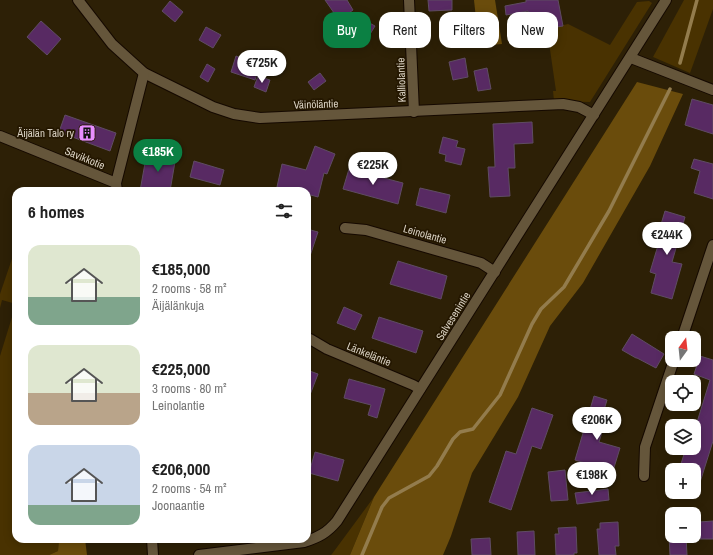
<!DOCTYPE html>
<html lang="en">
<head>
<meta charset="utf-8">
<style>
  :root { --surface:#fff; --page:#f6f6f6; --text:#222; --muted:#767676; --accent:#0b8043 }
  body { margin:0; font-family:"Archivo Narrow",sans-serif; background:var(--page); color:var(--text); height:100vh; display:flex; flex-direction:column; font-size:15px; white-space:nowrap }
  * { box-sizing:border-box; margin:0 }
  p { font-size:13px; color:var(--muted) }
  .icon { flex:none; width:22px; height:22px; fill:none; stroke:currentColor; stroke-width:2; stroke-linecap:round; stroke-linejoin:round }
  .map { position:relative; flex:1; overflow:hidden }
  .side { position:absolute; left:12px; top:187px; width:299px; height:356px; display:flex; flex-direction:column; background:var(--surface); border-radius:12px; box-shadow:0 2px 10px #0003 }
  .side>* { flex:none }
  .hud { position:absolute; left:323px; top:12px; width:330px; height:36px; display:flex; gap:8px }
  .needle { width:26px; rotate:15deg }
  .buttons { position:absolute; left:665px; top:331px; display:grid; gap:8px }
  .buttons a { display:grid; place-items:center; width:36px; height:36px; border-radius:8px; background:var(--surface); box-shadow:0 2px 10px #0003; font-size:20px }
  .price { position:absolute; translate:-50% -34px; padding:0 9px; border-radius:14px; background:#fff; color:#222; font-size:13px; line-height:26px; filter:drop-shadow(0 1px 2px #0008) }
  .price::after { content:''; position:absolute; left:50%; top:24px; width:12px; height:9px; margin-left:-6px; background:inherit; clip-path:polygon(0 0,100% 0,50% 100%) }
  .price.on { background:var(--accent); color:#fff }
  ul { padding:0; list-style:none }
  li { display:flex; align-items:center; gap:12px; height:100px; padding:0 16px }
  li span { display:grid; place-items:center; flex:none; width:112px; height:80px; border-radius:12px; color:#555 }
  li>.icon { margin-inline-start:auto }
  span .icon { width:48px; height:48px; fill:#fffc; stroke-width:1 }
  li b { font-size:17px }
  h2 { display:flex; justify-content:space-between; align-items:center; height:48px; padding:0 16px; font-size:17px }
  .tag { padding:0 14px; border-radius:12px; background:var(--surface); box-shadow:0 2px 10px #0003; font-size:14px; line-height:36px }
  .tag.on { background:var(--accent); color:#fff }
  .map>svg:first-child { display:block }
  .green { fill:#493201 }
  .forest { fill:#6a4c0c }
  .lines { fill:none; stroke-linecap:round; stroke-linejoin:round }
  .stream { stroke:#937c4d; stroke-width:3.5 }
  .building { fill:#582a63; stroke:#5f4c63 }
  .minor-casing { stroke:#150900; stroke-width:12 }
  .minor { stroke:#65563b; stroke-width:10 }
  .labels { text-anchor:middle; stroke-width:3.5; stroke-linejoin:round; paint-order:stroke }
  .street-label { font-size:11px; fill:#dad2c3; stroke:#241700 }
  .poi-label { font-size:11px; fill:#dad2c3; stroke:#241700; text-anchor:end }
</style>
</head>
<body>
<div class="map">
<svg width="713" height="555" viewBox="0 0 713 555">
  <rect width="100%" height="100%" fill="#2d2006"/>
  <g class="green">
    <polygon points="684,0 713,0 713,9 690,73 653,57"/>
    <polygon points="649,1 652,3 590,102 554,101 553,91 556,91 547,29 568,24 610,45 637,2"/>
    <polygon points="16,247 16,539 59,539 58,551 49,555 0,555 0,356 16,304 2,300 0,308 0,294"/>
    <polygon points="374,497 350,555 331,555 332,554"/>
  </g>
  <g class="forest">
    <polygon points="474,0 495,0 502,44 479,46"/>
    <polygon points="637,82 683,94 650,166 583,283 550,326 518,397 472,473 451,536 443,555 350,555 374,497"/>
    <polygon points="59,539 85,539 87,555 49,555 58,551"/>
  </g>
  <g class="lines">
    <g class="stream">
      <polyline points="680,63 697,0"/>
      <polyline points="362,555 382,507 389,498 429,476 437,466 453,439 460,432 473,429 500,395 532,324 541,309 564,287 609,211 670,89"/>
    </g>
  </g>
  <g class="building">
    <polygon points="325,0 347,0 353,10 339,20"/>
    <polygon points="428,0 452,0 452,10 429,11"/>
    <polygon points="526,0 558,0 563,26 531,31 528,11 506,15 505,6 526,2"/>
    <polygon points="170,1 183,12 175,22 162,11"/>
    <rect x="455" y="17" width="15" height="15"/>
    <polygon points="364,20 375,26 367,39 356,33"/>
    <polygon points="41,21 61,39 47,55 27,37"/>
    <polygon points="206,27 221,35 213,48 199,40"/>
    <polygon points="236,56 260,65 255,80 231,72"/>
    <polygon points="465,58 468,77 453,80 449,62"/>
    <polygon points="207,64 215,69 208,82 200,77"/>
    <polygon points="487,68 491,89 478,91 474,71"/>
    <polygon points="320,73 326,81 314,90 308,82"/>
    <polygon points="258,76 270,80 266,92 254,87"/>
    <polygon points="692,99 713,105 713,134 685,125"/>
    <polygon points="65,115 116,133 110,151 59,132"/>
    <polygon points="532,122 533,143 514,144 515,168 508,168 510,196 490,197 488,167 495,167 493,124"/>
    <polygon points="443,137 458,141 456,147 465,149 461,165 445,161 446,155 439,153"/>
    <polygon points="315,146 335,154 327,174 324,173 318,197 307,194 307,191 293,191 277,187 282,164 306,170"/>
    <polygon points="147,152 176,156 170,191 140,191"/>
    <polygon points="694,159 713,164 713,199 694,193 700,171 691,168"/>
    <polygon points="194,161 224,170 220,185 190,177"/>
    <polygon points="349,169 403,183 398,204 343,189"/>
    <polygon points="420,188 450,195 446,213 416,205"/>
    <polygon points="665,211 685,217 672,262 682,264 672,299 651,293 656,274 650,272 659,242 656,241"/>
    <polygon points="307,229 318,232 309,259 307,259"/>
    <polygon points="398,261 447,276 441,299 390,284"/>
    <polygon points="344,307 362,315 355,330 337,323"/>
    <polygon points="379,317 423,331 416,353 372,338"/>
    <polygon points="632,334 664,354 656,368 637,358 636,358 622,350"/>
    <polygon points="700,356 713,360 713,441 696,495 694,495 694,470 679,470 686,448 694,448 694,432 710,380 694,374"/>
    <polygon points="307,370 318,374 308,400 307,400"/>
    <polygon points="349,379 385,389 377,418 368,415 371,405 344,398"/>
    <polygon points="594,396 607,400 598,430 602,432 599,442 620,448 612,474 601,471 602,468 575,460"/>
    <polygon points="532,408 553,415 541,449 532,446 511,510 489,502 506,451 516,454"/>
    <polygon points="315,452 344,460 338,481 309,473"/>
    <polygon points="565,470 568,500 551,501 548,472"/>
    <polygon points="608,489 609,500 577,504 575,493"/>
    <polygon points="713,521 713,539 700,539 699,522"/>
    <polygon points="618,522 619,546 615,546 616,555 599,555 597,529 600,529 600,523"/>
    <polygon points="576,527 577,553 574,553 574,555 556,555 555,534 559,534 558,528"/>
    <polygon points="534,531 535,555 518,555 517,532"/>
    <polygon points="669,536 686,536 687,555 670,555"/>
    <polygon points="490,538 491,555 472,555 471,539"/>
  </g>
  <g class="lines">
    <g class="minor-casing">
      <g id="minor">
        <polyline points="78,0 112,44 144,73 213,107 234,114 260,118 563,104 579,107 594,115"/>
        <polyline points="409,0 414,112"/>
        <polyline points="631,58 713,90"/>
        <polyline points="0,136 116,183"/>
        <polyline points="117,191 116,183 144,73"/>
        <polyline points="345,228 366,230 481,263 495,272"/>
        <polyline points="682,338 713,245"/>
        <polyline points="310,339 327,349 413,385 420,389"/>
        <polyline points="644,476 645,447 674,360"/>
        <polyline points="152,539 153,555"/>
        <path d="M199 555 304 542C319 537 327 533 337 521L666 0"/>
      </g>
    </g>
    <use href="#minor" class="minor"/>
  </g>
  <defs>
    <g id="building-square" transform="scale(0.9)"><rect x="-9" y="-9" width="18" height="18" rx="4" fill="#e88eff" stroke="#241700"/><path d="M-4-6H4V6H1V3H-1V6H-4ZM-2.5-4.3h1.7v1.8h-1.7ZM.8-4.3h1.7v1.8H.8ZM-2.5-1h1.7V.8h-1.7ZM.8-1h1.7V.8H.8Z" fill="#111"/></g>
  </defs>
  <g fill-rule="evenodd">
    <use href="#building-square" x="87" y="133"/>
  </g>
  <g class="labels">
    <g class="street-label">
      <text transform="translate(401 80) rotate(-92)" y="4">Kalliolantie</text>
      <text transform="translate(316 104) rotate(-2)" y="4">Väinöläntie</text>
      <text transform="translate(85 158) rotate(22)" y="4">Savikkotie</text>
      <text transform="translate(425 234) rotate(16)" y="4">Leinolantie</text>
      <text transform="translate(453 316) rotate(-58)" y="4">Salvesenintie</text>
      <text transform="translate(369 354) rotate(22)" y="4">Länkeläntie</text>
    </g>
    <g class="poi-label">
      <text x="74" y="137">Äijälän Talo ry</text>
    </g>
  </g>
</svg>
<div class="buttons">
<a><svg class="needle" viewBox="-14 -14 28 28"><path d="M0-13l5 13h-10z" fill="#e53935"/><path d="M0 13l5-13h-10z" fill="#767676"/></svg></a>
<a><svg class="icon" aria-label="locate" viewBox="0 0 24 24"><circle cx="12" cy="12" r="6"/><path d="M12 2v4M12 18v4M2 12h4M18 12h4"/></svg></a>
<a><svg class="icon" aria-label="layers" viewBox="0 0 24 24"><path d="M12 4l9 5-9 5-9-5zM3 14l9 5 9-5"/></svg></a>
<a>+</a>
<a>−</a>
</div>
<b class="price" style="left:262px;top:84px">€725K</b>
<b class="price on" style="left:158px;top:173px">€185K</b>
<b class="price" style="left:373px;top:186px">€225K</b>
<b class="price" style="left:667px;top:256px">€244K</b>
<b class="price" style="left:597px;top:441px">€206K</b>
<b class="price" style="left:592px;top:496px">€198K</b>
<div class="hud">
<a class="tag on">Buy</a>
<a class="tag">Rent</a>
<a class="tag">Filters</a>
<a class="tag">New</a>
</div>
<section class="side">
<h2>6 homes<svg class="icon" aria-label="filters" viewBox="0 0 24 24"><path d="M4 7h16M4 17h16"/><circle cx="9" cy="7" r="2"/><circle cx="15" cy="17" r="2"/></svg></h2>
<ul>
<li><span style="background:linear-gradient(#dfe7d0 65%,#7fa58c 0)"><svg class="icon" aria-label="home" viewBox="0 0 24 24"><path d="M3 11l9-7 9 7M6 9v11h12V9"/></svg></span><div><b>€185,000</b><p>2 rooms · 58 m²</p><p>Äijälänkuja</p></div></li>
<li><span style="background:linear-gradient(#dfe7d0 60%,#b9a48a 0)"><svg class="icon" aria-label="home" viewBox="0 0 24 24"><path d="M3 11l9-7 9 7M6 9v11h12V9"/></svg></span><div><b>€225,000</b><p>3 rooms · 80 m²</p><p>Leinolantie</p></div></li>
<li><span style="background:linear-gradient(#c9d6e8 75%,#7fa58c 0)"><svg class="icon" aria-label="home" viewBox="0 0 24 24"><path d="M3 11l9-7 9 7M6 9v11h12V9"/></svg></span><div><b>€206,000</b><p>2 rooms · 54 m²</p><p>Joonaantie</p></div></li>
</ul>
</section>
</div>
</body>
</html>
